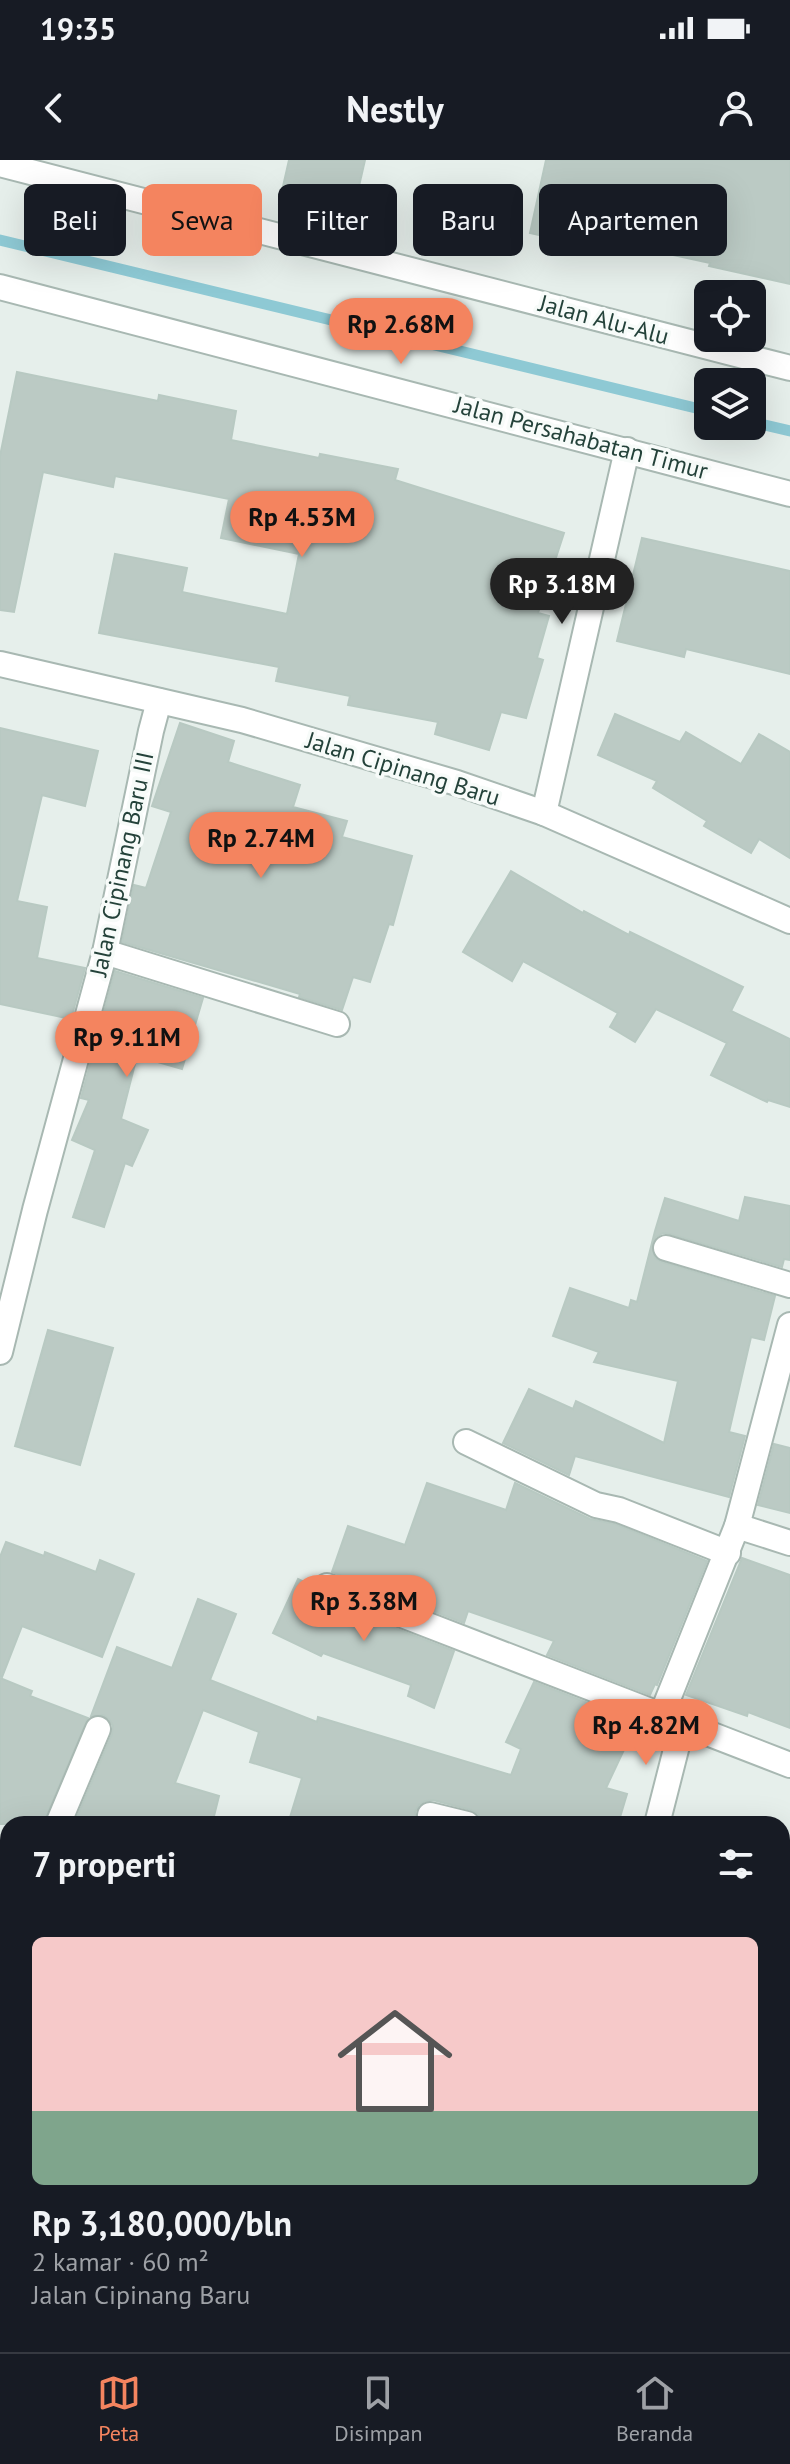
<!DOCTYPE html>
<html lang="id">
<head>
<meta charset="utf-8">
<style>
  :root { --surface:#171b24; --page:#242831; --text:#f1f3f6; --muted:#9ea1a6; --line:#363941; --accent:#f4845f }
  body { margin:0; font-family:"PT Sans",sans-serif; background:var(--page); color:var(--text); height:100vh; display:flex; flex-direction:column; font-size:30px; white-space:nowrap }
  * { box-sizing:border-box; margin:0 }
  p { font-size:26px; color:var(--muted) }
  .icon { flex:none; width:44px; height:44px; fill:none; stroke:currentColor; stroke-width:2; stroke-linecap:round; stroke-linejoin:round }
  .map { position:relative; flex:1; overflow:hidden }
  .panel { position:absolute; left:0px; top:1656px; width:790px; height:536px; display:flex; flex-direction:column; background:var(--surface); border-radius:24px 24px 0 0; box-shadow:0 8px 32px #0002 }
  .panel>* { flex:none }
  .guide { position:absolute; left:24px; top:24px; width:742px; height:72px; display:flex; gap:16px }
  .fabs { position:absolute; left:694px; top:120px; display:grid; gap:16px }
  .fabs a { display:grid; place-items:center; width:72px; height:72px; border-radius:12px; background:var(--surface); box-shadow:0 8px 32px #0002; font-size:40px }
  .price { position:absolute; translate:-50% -68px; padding:0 18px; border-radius:28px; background:var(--accent); color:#111; font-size:26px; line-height:52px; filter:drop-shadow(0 2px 4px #0008) }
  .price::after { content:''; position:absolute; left:50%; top:48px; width:24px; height:18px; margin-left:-12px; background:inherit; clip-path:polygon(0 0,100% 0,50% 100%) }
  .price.selected { background:#222; color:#fff }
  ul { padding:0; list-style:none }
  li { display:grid; align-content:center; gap:16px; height:424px; padding:0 32px }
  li+li { border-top:2px solid var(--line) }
  li span { display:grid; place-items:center; height:248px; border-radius:12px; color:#555 }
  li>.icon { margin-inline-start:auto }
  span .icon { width:144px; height:144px; fill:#fffc; stroke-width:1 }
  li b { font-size:34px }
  h2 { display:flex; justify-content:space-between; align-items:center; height:96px; padding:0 32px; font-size:34px }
  .tag { padding:0 28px; border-radius:12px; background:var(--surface); box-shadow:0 8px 32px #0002; font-size:28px; line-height:72px }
  .tag.selected { background:var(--accent); color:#111 }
  .status { display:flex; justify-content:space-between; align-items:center; height:56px; padding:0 40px; background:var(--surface); direction:ltr }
  .status svg { height:22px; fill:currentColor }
  header { display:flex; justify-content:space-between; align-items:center; height:104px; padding:0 32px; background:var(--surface); font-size:36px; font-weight:700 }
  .tabs { display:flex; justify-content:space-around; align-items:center; height:112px; border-top:2px solid var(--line); background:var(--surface); font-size:22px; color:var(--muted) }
  .tabs a { display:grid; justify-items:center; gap:4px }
  .tabs .selected { color:var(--accent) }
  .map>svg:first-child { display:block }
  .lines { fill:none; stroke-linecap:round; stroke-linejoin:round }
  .stream { stroke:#8ec9d4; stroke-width:11 }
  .building { fill:#bbcac4; stroke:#b8c9c2; stroke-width:2 }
  .minor-casing { stroke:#a8b8b2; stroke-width:28 }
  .tertiary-casing { stroke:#a8b8b2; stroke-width:28 }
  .minor { stroke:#fff; stroke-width:24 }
  .tertiary { stroke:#fff; stroke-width:24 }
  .labels { text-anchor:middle; stroke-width:7; stroke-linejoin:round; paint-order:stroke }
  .street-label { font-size:24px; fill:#24423a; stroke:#f7fbf9 }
</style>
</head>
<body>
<div class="status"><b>19:35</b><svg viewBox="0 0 49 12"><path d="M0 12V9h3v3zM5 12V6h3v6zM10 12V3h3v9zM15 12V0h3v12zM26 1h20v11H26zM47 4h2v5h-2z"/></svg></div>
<header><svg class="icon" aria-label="back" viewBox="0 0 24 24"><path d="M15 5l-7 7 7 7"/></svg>Nestly<svg class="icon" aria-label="person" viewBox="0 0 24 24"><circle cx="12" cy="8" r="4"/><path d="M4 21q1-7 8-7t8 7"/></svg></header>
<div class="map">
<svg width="790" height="2192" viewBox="0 0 790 2192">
  <rect width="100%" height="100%" fill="#e6efeb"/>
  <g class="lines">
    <g class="stream">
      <polyline points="0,80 708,251"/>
      <polyline points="752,262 790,271"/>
    </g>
  </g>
  <g class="building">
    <polygon points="289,0 365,0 351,61 279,44"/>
    <polygon points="546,0 790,0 790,124 709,106 710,103 604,80 602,89 530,73"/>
    <polygon points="17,212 158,241 159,235 236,251 231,280 319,298 320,294 398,309 395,320 564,373 538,453 549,456 537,498 543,500 526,558 501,552 489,590 435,574 438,562 348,545 350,536 276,521 279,507 99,473 115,394 187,408 182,432 287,454 299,394 221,378 229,339 115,316 113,327 43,312 14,452 0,450 0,296"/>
    <polygon points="642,378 790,411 790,514 686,489 684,497 617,481"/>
    <polygon points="615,554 680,582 686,572 741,604 759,574 790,592 790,698 759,679 751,693 704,666 707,661 653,628 657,621 598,595"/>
    <polygon points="180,563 234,581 228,602 300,625 293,647 347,661 342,677 412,696 393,765 389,764 370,822 353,817 342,850 299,837 300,834 122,782 134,725 146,728 171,652 152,646"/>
    <polygon points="0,568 98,591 85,646 42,635 17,741 47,747 37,798 85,808 71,859 0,844"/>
    <polygon points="511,711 583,753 584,751 629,775 630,772 743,827 731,851 790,879 790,947 768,940 767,942 711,915 727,883 656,849 635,882 610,867 618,853 523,801 512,821 463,792"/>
    <polygon points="115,811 203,838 182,909 137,896 121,959 148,970 132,1006 125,1003 104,1067 73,1057 95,990 72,980 89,940 81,938"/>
    <polygon points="745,1037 790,1046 790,1100 784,1099 782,1107 670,1074 663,1073 656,1077 652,1084 655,1098 662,1102 775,1136 764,1180 751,1177 729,1272 745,1276 729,1337 575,1296 569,1315 503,1283 529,1229 573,1249 576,1241 664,1283 678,1221 594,1202 599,1192 553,1176 570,1128 629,1148 631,1140 637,1142 655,1071 665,1038 739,1061"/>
    <polygon points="48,1170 113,1188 80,1305 15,1286"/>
    <polygon points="774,1284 790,1288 790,1353 758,1345"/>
    <polygon points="427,1323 506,1350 515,1323 590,1359 615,1364 707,1401 657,1525 655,1524 650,1535 547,1495 554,1481 468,1451 464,1463 332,1412 348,1366 405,1385"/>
    <polygon points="6,1382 44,1396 45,1392 96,1412 100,1400 134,1414 102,1497 22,1466 2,1517 0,1516 0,1397"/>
    <polygon points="742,1398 790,1415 790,1568 748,1552 747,1556 686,1535"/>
    <polygon points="298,1419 312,1426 315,1435 322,1440 454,1491 434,1548 408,1536 411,1525 323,1493 321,1496 273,1473"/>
    <polygon points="198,1439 236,1454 210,1520 317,1562 318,1557 511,1615 521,1589 506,1582 534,1522 637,1562 606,1628 627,1634 618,1664 482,1664 478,1654 471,1650 433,1640 425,1641 419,1645 415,1652 418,1664 288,1664 302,1618 250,1602 259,1572 203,1550 175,1623 219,1636 212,1664 74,1664 112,1574 113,1566 109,1559 103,1555 91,1556 117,1487 172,1508"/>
    <polygon points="0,1518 32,1531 30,1536 88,1558 43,1664 0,1664"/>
  </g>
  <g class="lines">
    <g class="minor-casing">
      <g id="minor">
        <polyline points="0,504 242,560 457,623 544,653 790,761"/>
        <polyline points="544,653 627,290"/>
        <polyline points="105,792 337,864"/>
        <polyline points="666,1088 790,1125"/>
        <polyline points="0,1192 35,1050 105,792 151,571 159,541"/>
        <polyline points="466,1282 596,1345 619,1350 728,1393"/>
        <polyline points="737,1366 790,1383"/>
        <polyline points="327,1426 790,1605"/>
        <polyline points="662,1554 737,1366 790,1165"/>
        <polyline points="430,1655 467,1664"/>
        <polyline points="58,1664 98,1569"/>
        <polyline points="657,1664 683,1562"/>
        <polyline points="0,1703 8,1706"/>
        <polyline points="782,1937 790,1938"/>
        <polyline points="782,2116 790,2118"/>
        <polyline points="255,2192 257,2184"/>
      </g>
    </g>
    <g class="tertiary-casing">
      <g id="tertiary">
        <polyline points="0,4 790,208"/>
        <polyline points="0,127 790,334"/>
      </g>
    </g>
    <use href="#minor" class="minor"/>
    <use href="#tertiary" class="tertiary"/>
  </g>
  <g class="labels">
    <g class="street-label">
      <text transform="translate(604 160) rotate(15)" y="8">Jalan Alu-Alu</text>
      <text transform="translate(581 278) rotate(15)" y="8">Jalan Persahabatan Timur</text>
      <text transform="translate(403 609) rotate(17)" y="8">Jalan Cipinang Baru</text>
      <text transform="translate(122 704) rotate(-78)" y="8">Jalan Cipinang Baru III</text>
    </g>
  </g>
</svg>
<div class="fabs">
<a><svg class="icon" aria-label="locate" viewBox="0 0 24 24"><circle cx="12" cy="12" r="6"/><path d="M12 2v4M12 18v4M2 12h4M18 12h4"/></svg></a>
<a><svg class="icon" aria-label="layers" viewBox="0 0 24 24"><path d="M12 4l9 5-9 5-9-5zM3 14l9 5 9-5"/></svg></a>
</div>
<b class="price" style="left:401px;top:206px">Rp 2.68M</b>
<b class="price" style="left:302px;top:399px">Rp 4.53M</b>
<b class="price selected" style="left:562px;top:466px">Rp 3.18M</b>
<b class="price" style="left:261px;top:720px">Rp 2.74M</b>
<b class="price" style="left:127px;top:919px">Rp 9.11M</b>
<b class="price" style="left:364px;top:1483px">Rp 3.38M</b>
<b class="price" style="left:646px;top:1607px">Rp 4.82M</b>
<div class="guide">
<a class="tag">Beli</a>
<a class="tag selected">Sewa</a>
<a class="tag">Filter</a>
<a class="tag">Baru</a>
<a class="tag">Apartemen</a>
</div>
<section class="panel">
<h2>7 properti<svg class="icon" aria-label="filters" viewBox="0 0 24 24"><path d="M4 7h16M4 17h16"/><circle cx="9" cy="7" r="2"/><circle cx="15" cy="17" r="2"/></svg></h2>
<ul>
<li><span style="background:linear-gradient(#f6c9c9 70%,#7fa58c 0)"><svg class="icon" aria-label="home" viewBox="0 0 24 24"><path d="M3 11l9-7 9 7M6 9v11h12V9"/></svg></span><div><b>Rp 3,180,000/bln</b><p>2 kamar · 60 m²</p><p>Jalan Cipinang Baru</p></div></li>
</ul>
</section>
</div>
<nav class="tabs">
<a class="selected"><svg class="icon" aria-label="map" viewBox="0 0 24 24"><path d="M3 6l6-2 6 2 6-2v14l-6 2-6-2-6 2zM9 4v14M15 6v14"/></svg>Peta</a>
<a><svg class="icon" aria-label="saved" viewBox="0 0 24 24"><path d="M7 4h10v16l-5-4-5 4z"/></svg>Disimpan</a>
<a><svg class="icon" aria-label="home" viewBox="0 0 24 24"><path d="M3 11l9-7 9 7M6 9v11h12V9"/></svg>Beranda</a>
</nav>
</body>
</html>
